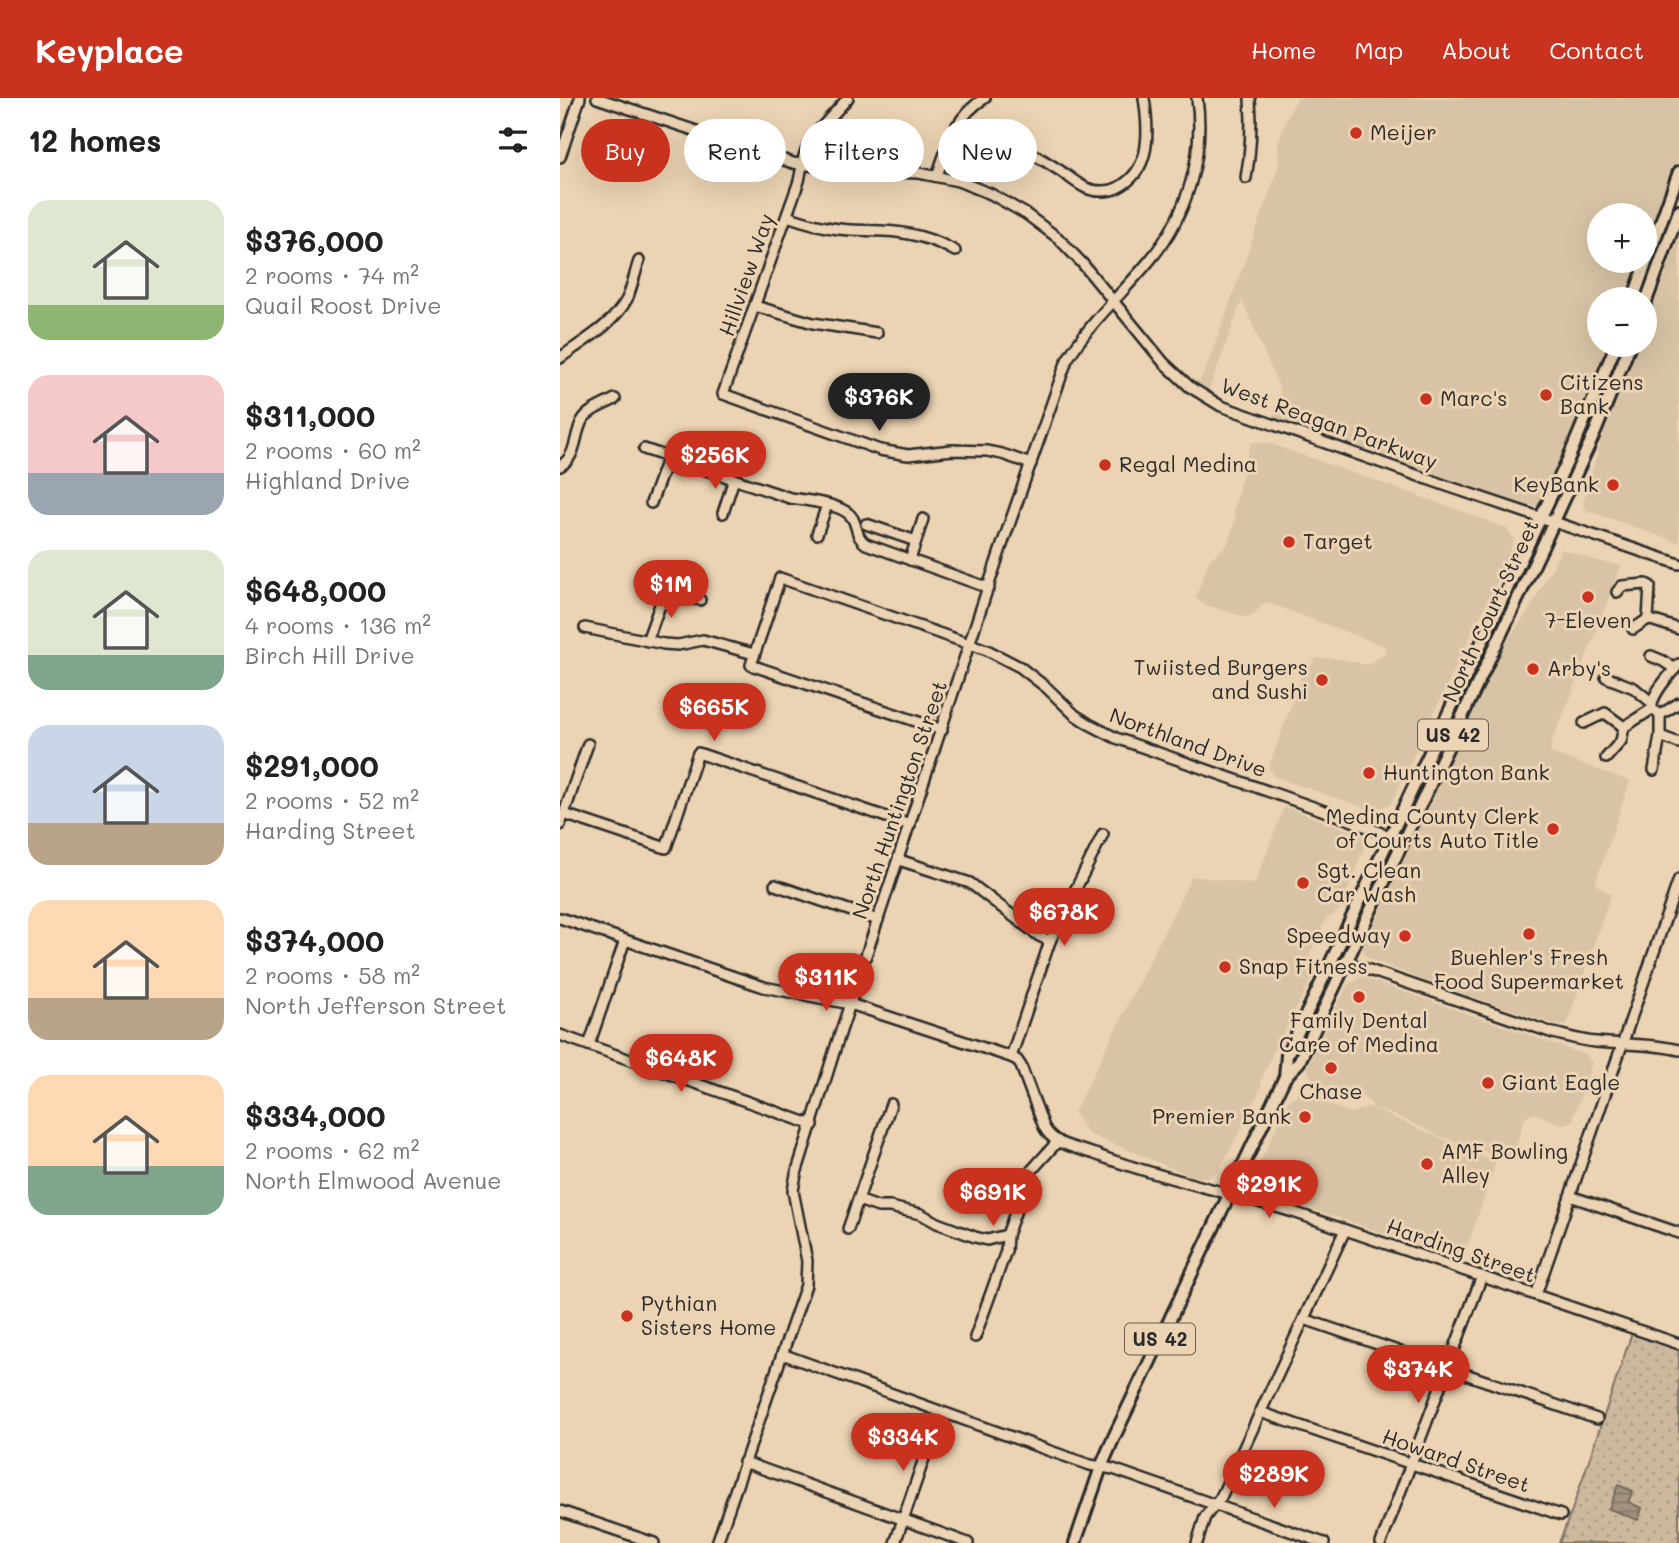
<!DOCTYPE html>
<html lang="en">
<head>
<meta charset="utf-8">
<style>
  :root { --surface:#fff; --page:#f2f2f2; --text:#222; --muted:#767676; --accent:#c8321e }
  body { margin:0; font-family:Mali,sans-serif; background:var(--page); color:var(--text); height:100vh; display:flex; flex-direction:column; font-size:26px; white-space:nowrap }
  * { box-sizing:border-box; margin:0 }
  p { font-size:23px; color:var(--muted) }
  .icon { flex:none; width:38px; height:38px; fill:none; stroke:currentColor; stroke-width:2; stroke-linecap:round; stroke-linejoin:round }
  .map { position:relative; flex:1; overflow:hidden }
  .panel { display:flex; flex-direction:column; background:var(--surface); width:560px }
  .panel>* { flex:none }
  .banner { position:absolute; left:21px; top:21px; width:665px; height:63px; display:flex; gap:14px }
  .controls { position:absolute; left:1027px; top:105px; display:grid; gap:14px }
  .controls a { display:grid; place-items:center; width:70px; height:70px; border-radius:50%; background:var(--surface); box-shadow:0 7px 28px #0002; font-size:35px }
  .price { position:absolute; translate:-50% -60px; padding:0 16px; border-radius:24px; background:var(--accent); color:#fff; font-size:23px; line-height:46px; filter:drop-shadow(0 2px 4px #0008) }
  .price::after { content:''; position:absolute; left:50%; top:42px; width:21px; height:16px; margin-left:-10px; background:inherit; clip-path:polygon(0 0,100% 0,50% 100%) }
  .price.active { background:#222; color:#fff }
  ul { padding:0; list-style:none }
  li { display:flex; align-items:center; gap:21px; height:175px; padding:0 28px }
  li span { display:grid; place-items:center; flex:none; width:196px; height:140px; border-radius:21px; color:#555 }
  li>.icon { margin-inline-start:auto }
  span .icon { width:84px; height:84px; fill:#fffc; stroke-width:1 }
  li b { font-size:30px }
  h2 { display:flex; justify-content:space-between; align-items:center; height:84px; padding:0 28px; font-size:30px }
  .pill { padding:0 24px; border-radius:32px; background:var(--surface); box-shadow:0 7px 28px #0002; font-size:24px; line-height:63px }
  .pill.active { background:var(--accent); color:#fff }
  header { display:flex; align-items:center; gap:42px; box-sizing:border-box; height:98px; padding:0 35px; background:var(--accent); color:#fff }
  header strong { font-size:33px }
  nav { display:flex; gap:38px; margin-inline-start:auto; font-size:24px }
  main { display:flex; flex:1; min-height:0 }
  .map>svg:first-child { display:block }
  .built { fill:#d8c3a6 }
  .park { fill:url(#park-dots); stroke:#7c7264; stroke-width:2 }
  .water { fill:url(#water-rules); stroke:#72695d; stroke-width:2 }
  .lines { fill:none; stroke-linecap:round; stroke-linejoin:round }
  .minor-casing { stroke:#2b2b2b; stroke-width:14 }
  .major-casing { stroke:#2b2b2b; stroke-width:16 }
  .minor { stroke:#ebd3b3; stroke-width:9 }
  .major { stroke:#ebd3b3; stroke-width:10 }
  .poi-dot { fill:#c8321e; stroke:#ebd3b3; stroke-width:2.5 }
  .labels { text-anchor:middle; stroke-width:6; stroke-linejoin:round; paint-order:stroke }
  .shield { fill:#ebd3b3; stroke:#655d54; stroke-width:2 }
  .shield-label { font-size:19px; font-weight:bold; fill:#2b2b2b }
  .poi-label { font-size:21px; fill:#2b2b2b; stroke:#ebd3b3; text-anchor:start }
  .street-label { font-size:21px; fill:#2b2b2b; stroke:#ebd3b3 }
</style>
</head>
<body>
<header>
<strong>Keyplace</strong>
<nav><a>Home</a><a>Map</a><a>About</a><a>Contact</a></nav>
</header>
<main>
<section class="panel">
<h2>12 homes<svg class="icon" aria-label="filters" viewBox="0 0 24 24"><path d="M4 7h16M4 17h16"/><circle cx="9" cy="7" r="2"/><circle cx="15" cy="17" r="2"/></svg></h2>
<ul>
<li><span style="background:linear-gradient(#dfe7d0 75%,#8fb573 0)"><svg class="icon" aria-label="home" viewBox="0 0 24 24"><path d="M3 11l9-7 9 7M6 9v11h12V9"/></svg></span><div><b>$376,000</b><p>2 rooms · 74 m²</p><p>Quail Roost Drive</p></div></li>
<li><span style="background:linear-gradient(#f6c9c9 70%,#9aa5b1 0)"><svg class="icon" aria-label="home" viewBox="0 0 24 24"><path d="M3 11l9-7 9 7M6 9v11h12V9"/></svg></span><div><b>$311,000</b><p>2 rooms · 60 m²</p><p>Highland Drive</p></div></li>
<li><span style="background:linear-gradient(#dfe7d0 75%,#7fa58c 0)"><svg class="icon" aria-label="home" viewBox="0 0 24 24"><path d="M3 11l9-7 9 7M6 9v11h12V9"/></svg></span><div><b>$648,000</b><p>4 rooms · 136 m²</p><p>Birch Hill Drive</p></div></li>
<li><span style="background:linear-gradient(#c9d6e8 70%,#b9a48a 0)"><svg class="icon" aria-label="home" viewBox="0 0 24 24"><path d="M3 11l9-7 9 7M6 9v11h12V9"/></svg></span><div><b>$291,000</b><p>2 rooms · 52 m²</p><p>Harding Street</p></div></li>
<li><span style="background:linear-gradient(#ffd9b3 70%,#b9a48a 0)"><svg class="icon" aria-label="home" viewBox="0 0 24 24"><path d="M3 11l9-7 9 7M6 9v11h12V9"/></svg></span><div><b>$374,000</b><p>2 rooms · 58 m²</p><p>North Jefferson Street</p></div></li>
<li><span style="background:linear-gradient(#ffd9b3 65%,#7fa58c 0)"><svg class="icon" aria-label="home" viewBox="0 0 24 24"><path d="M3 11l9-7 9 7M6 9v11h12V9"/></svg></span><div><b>$334,000</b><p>2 rooms · 62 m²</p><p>North Elmwood Avenue</p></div></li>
</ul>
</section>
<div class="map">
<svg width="1119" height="1445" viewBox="0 0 1119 1445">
  <defs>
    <pattern id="park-dots" width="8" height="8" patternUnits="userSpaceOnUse" patternTransform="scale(1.75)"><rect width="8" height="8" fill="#ccb89d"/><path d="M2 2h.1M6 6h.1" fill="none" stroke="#af9e87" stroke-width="1.8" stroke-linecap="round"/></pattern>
    <pattern id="water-rules" width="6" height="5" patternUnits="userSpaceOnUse" patternTransform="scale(1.75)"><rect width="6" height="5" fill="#a1937f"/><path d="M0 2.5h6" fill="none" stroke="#837868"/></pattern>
  </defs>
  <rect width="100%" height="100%" fill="#ebd3b3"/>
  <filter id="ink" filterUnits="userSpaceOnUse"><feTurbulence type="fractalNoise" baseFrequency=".0143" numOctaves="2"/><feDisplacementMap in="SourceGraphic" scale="14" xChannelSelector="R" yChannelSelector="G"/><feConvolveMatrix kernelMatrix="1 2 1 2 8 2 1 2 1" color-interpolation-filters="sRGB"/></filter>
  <g filter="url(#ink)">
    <g class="built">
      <polygon points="738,0 1119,0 1119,58 1085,151 1085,117 1040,117 1040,163 1081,163 1067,201 1040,201 1040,247 1050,247 1033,294 984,400 976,408 950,404 924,396 712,323 721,294 682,202 647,297 630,283 639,283 645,274 719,68 718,45 729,15"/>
      <polygon points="1119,140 1119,445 1026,412 1023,406 1041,342 1079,247 1085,247 1085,230"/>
      <polygon points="691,344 711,346 890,409 946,430 954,441 948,460 830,707 811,712 715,679 709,669 742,578 756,560 780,561 807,567 824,556 826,549 706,504 691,518 685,519 643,506 638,502 636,499 649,462 667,447 676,420 673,414"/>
      <polygon points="1002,451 1033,462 1061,468 1010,601 991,645 991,655 1070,683 1035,786 1051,796 1007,926 999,928 865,883 813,862 807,859 803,853 803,850 941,552 970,511"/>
      <polygon points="724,709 808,739 784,804 777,814 766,821 744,869 754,876 711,959 701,982 701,989 684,1025 659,1073 647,1080 631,1078 527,1035 514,1015 632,778 695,786"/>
      <polygon points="801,879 1026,957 1032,965 1012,1023 1009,1025 1002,1026 974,1015 970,1017 964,1021 954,1056 948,1061 879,1038 849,1023 811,1009 811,1005 791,990 784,994 770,991 752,982 747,969 787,888"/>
      <polygon points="740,995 790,1015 809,1009 936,1064 903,1162 696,1092 691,1084 729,1002"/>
    </g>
    <polygon class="park" points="1072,1235 1119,1251 1119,1445 999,1445 1012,1412"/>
    <polygon class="water" points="1058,1387 1073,1393 1068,1404 1082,1410 1078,1422 1049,1411"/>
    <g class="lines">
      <g class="minor-casing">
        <g id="minor">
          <polyline points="37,0 233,65 291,73 359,75 398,83 431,96 466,116 498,140 522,165 604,265 630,289 661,308 887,388 1119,466"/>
          <polyline points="288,0 251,41 244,58 239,83 163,296 320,352 348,357 392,352 427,353 442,356 471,366"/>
          <path d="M397 27C415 33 435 38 453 46 468 53 485 63 499 72 508 78 517 86 526 90 535 94 549 94 557 90 592 73 589 33 584 0"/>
          <polyline points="0,59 20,0"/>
          <path d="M377 78C388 47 395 18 425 0"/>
          <path d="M686 80C691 53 692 27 690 0"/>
          <path d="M227 118C244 124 261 129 279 131 294 133 308 132 323 133 349 134 372 140 395 153"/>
          <polyline points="195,208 253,225 317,235"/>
          <path d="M0 260C23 243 53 227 67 201 72 189 75 175 79 163"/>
          <path d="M84 351 230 400C245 402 286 406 293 421 298 431 296 439 306 446L429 490"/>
          <path d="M0 368C17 359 14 338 22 323 28 312 44 307 55 301"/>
          <polyline points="91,405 108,359"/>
          <polyline points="163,415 174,381"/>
          <polyline points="306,426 356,443"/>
          <polyline points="257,436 267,407"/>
          <polyline points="350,462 363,421"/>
          <polyline points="1057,494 1062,488 1086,486 1090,488 1088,521 1119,531"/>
          <polyline points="25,530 104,546 118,547 143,542 194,556"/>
          <polyline points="1073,531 1088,521"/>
          <path d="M87 543 100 507C114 501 125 499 140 502"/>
          <polyline points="1091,558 1103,563 1115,571"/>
          <path d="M1119 566C1110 577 1090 597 1092 611L1100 617 1119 605"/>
          <polyline points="1046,579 1074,590 1091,604"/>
          <polyline points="1024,625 1045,615 1064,629 1092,611"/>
          <polyline points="382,632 191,567 220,480 427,552 460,569 487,590 515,617 529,626 556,640 793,723 821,735 841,747"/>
          <polyline points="1100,638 1119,645"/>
          <polyline points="1046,660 1061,643 1064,629"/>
          <polyline points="1094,672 1100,638 1100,617"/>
          <polyline points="4,716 106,750 138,655 350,727"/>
          <polyline points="0,727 28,646"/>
          <polyline points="339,762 410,785 479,838 490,843"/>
          <polyline points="215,787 318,822"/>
          <path d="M0 820 204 889 290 906 451 959 457 962 461 968 484 1029C487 1035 492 1040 499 1044 512 1050 527 1053 540 1058 603 1081 669 1094 733 1114L1119 1246"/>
          <path d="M786 864 993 935C1007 938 1021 943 1036 944 1064 947 1092 945 1119 952"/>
          <polyline points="0,937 253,1027"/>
          <polyline points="29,947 65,842"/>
          <polyline points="451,959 490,843 543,736"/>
          <polyline points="1010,1098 1119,1135"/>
          <polyline points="298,1102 318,1109 330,1109 361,1116 377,1125 415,1139 427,1142 447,1137"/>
          <polyline points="288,1131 331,1006"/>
          <polyline points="976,1197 1119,781"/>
          <polyline points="744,1221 1037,1321"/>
          <polyline points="415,1239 446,1153 447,1137 468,1079 471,1073 498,1043"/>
          <polyline points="222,1256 493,1354 530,1367 553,1371 764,1445"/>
          <polyline points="700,1314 1001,1417"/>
          <polyline points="184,1364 408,1445"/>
          <polyline points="0,1413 94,1445"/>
          <path d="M157 1445 246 1187 247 1163 233 1093 236 1076 276 948 441 450 507 262C529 225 563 195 590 162 627 118 645 57 637 0"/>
          <polyline points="335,1445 380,1314"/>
          <polyline points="637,1445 645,1419 661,1399 785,1132"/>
          <polyline points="821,1445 922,1178"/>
        </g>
      </g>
      <g class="major-casing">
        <g id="major">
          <polyline points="1073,201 1119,74"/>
          <polyline points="1085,206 1119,113"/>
          <polyline points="725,979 727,957 1007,364 1056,247"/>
          <polyline points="515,1445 541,1369 554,1339 725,979 739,964 984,445 1036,332 1070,247"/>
        </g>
      </g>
      <use href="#minor" class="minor"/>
      <use href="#major" class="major"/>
    </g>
  </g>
  <g class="poi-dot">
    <circle cx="796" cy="35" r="7"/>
    <circle cx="986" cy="297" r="7"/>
    <circle cx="866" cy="301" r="7"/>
    <circle cx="545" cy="367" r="7"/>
    <circle cx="1053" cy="387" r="7"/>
    <circle cx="729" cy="444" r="7"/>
    <circle cx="1028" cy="499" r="7"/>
    <circle cx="973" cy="571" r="7"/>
    <circle cx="762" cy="582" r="7"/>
    <circle cx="809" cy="675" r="7"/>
    <circle cx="993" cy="731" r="7"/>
    <circle cx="743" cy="785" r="7"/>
    <circle cx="969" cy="836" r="7"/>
    <circle cx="845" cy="838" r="7"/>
    <circle cx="665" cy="869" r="7"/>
    <circle cx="799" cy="899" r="7"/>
    <circle cx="771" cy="970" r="7"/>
    <circle cx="928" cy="985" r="7"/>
    <circle cx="745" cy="1019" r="7"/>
    <circle cx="867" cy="1066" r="7"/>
    <circle cx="67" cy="1218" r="7"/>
  </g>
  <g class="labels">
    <g class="shield">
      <rect x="858" y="621.5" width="70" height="31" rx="5"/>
      <rect x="565" y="1225.5" width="70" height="31" rx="5"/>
    </g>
    <g class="shield-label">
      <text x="893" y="644">US 42</text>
      <text x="600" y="1248">US 42</text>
    </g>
    <g class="poi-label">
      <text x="810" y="42">Meijer</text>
      <text x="1000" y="292">Citizens<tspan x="1000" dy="24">Bank</tspan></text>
      <text x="880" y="308">Marc's</text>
      <text x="559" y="374">Regal Medina</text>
      <text x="1039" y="394" text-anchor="end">KeyBank</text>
      <text x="743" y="451">Target</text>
      <text x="1028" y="530" text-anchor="middle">7-Eleven</text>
      <text x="748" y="577" text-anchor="end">Twiisted Burgers<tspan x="748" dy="24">and Sushi</tspan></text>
      <text x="987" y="578">Arby's</text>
      <text x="823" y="682">Huntington Bank</text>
      <text x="979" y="726" text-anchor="end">Medina County Clerk<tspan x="979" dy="24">of Courts Auto Title</tspan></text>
      <text x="757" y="780">Sgt. Clean<tspan x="757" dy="24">Car Wash</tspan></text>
      <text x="831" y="845" text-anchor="end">Speedway</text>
      <text x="969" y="867" text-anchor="middle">Buehler's Fresh<tspan x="969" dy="24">Food Supermarket</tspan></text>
      <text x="679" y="876">Snap Fitness</text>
      <text x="799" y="930" text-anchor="middle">Family Dental<tspan x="799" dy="24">Care of Medina</tspan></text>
      <text x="942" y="992">Giant Eagle</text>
      <text x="771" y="1001" text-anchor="middle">Chase</text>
      <text x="731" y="1026" text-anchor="end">Premier Bank</text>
      <text x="881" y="1061">AMF Bowling<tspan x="881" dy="24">Alley</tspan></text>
      <text x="81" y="1213">Pythian<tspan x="81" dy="24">Sisters Home</tspan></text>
    </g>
    <g class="street-label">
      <text transform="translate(187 177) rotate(-71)" y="7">Hillview Way</text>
      <text transform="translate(769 326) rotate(20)" y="7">West Reagan Parkway</text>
      <text transform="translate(931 513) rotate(-65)" y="7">North Court Street</text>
      <text transform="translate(628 645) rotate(20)" y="7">Northland Drive</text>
      <text transform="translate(340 702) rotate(-71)" y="7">North Huntington Street</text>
      <text transform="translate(901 1153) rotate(19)" y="7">Harding Street</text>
      <text transform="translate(896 1363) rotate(19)" y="7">Howard Street</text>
    </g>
  </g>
</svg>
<div class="controls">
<a>+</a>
<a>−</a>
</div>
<b class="price active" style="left:319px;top:335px">$376K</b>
<b class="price" style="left:155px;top:393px">$256K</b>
<b class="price" style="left:111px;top:522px">$1M</b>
<b class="price" style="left:154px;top:645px">$665K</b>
<b class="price" style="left:504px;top:850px">$678K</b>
<b class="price" style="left:266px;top:915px">$311K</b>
<b class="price" style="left:121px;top:996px">$648K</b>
<b class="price" style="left:709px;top:1122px">$291K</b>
<b class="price" style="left:433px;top:1130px">$691K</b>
<b class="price" style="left:858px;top:1307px">$374K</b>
<b class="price" style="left:343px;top:1375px">$334K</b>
<b class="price" style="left:714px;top:1412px">$289K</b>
<div class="banner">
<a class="pill active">Buy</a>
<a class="pill">Rent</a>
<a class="pill">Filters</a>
<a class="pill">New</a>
</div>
</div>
</main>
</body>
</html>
